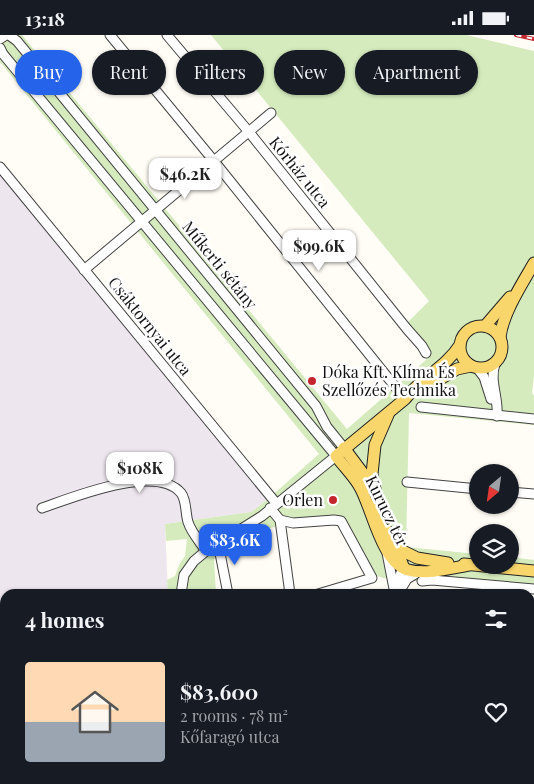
<!DOCTYPE html>
<html lang="en">
<head>
<meta charset="utf-8">
<style>
  :root { --surface:#171b24; --page:#20242c; --text:#f1f3f6; --muted:#9ea1a6; --accent:#2563eb }
  body { margin:0; font-family:"Playfair Display",serif; background:var(--page); color:var(--text); height:100vh; display:flex; flex-direction:column; font-size:19px; white-space:nowrap }
  * { box-sizing:border-box; margin:0 }
  p { font-size:16px; color:var(--muted) }
  .icon { flex:none; width:28px; height:28px; fill:none; stroke:currentColor; stroke-width:2; stroke-linecap:round; stroke-linejoin:round }
  .map { position:relative; flex:1; overflow:hidden }
  .side { position:absolute; left:0px; top:554px; width:535px; height:196px; display:flex; flex-direction:column; background:var(--surface); border-radius:15px 15px 0 0; box-shadow:0 1px 4px #0004 }
  .side>* { flex:none }
  .hud { position:absolute; left:15px; top:15px; width:505px; height:45px; display:flex; gap:10px }
  .needle { width:32px; rotate:209deg }
  .controls { position:absolute; left:469px; top:429px; display:grid; gap:10px }
  .controls a { display:grid; place-items:center; width:50px; height:50px; border-radius:50%; background:var(--surface); box-shadow:0 1px 4px #0004; font-size:25px }
  .price { position:absolute; translate:-50% -42px; padding:0 11px; border-radius:10px; background:#fff; color:#222; font-size:16px; line-height:32px; filter:drop-shadow(0 1px 2px #0008) }
  .price::after { content:''; position:absolute; left:50%; top:30px; width:15px; height:11px; margin-left:-8px; background:inherit; clip-path:polygon(0 0,100% 0,50% 100%) }
  .price.active { background:var(--accent); color:#fff }
  ul { padding:0; list-style:none }
  li { display:flex; align-items:center; gap:15px; height:125px; padding:0 25px }
  li span { display:grid; place-items:center; flex:none; width:140px; height:100px; border-radius:5px; color:#555 }
  li>.icon { margin-inline-start:auto }
  span .icon { width:60px; height:60px; fill:#fffc; stroke-width:1 }
  li b { font-size:21px }
  h2 { display:flex; justify-content:space-between; align-items:center; height:60px; padding:0 25px; font-size:21px }
  .pill { padding:0 18px; border-radius:22px; background:var(--surface); box-shadow:0 1px 4px #0004; font-size:18px; line-height:45px }
  .pill.active { background:var(--accent); color:#fff }
  .status { display:flex; justify-content:space-between; align-items:center; height:35px; padding:0 25px; background:var(--surface); direction:ltr }
  .status svg { height:14px; fill:currentColor }
  .map>svg:first-child { display:block }
  .industrial { fill:#eee6ef }
  .green { fill:#d5ebbd }
  .lines { fill:none; stroke-linecap:round; stroke-linejoin:round }
  .minor-casing { stroke:#444; stroke-width:11 }
  .major-casing { stroke:#222; stroke-width:13 }
  .minor { stroke:#fff; stroke-width:9 }
  .major { stroke:#f9d66b; stroke-width:11 }
  .rail-casing { stroke:#c4262e; stroke-width:4 }
  .rail { stroke:#fff; stroke-width:2; stroke-dasharray:5.5; stroke-linecap:butt }
  .poi-dot { fill:#c4262e; stroke:#fff; stroke-width:2 }
  .labels { text-anchor:middle; stroke-width:5; stroke-linejoin:round; paint-order:stroke }
  .street-label { font-size:16px; fill:#111; stroke:#fff }
  .poi-label { font-size:16px; fill:#111; stroke:#fff; text-anchor:start }
</style>
</head>
<body>
<div class="status"><b>13:18</b><svg viewBox="0 0 49 12"><path d="M0 12V9h3v3zM5 12V6h3v6zM10 12V3h3v9zM15 12V0h3v12zM26 1h20v11H26zM47 4h2v5h-2z"/></svg></div>
<div class="map">
<svg width="534" height="749" viewBox="0 0 534 749">
  <rect width="100%" height="100%" fill="#fffdf5"/>
  <polygon class="industrial" points="0,133 268,464 251,477 165,489 168,559 5,559 5,745 166,745 166,749 0,749"/>
  <g class="green">
    <polygon points="0,0 22,0 347,394 427,324 401,294 429,266 211,0 466,0 534,16 534,341 532,358 534,361 534,390 409,378 406,512 477,519 478,530 510,530 510,522 534,525 534,556 383,543 375,540 351,494 340,487 275,492 250,497 252,514 214,524 216,559 168,559 167,545 175,541 179,530 185,521 187,504 166,506 165,489 251,477 268,464 319,419 0,27"/>
    <polygon points="7,745 166,745 166,749 8,749"/>
  </g>
  <g class="lines">
    <g class="minor-casing">
      <g id="minor">
        <polyline points="9,0 17,6 316,371 327,392 344,413"/>
        <polyline points="110,0 214,126 405,364"/>
        <polyline points="167,0 249,97 407,294 422,311 426,318"/>
        <polyline points="0,4 6,0"/>
        <polyline points="0,13 3,19 336,421 262,481 206,516 194,526 184,540 181,559"/>
        <polyline points="0,132 276,468"/>
        <polyline points="84,235 271,78"/>
        <path d="M495 329C489 346 499 363 497 381"/>
        <polyline points="477,333 484,342 491,364"/>
        <polyline points="421,372 534,384"/>
        <polyline points="407,447 478,454"/>
        <polyline points="510,457 534,459"/>
        <path d="M42 473C71 463 156 428 181 458 187 466 185 477 188 487 191 497 200 507 206 516"/>
        <polyline points="270,473 280,485 290,559"/>
        <polyline points="280,485 293,488 334,485 341,486 372,543 318,559"/>
        <polyline points="218,508 228,559"/>
        <polyline points="387,518 395,559"/>
        <polyline points="422,546 432,545 534,554"/>
        <polyline points="397,556 399,543 403,532"/>
        <polyline points="398,559 407,544 420,536"/>
        <polyline points="530,614 531,610"/>
        <polyline points="530,716 534,716"/>
        <polyline points="277,745 278,749"/>
        <polyline points="333,745 334,749"/>
        <polyline points="399,745 401,749"/>
        <polyline points="499,745 502,749"/>
        <polyline points="177,749 177,745"/>
      </g>
    </g>
    <g class="major-casing">
      <g id="major">
        <circle cx="481" cy="312" r="21"/>
        <polyline points="485,291 510,262"/>
        <path d="M500 302C503 278 522 249 534 228"/>
        <path d="M460 310C446 332 421 343 405 364L336 421C344 432 355 442 361 454 373 477 382 527 408 535 425 540 452 533 469 530"/>
        <polyline points="420,356 457,334 471,331"/>
        <polyline points="388,380 375,410 372,439 381,485 398,517 403,531"/>
        <polyline points="344,413 368,445 372,453"/>
        <polyline points="395,512 417,523 448,528"/>
        <polyline points="464,529 534,536"/>
      </g>
    </g>
    <use href="#minor" class="minor"/>
    <use href="#major" class="major"/>
    <g class="rail-casing">
      <polyline id="rail" points="516,0 534,4"/>
    </g>
    <use href="#rail" class="rail"/>
  </g>
  <g class="poi-dot">
    <circle cx="312" cy="346" r="5"/>
    <circle cx="333" cy="465" r="5"/>
  </g>
  <g class="labels">
    <g class="street-label">
      <text transform="translate(300 137) rotate(51)" y="6">Kórház utca</text>
      <text transform="translate(220 230) rotate(51)" y="6">Műkerti sétány</text>
      <text transform="translate(150 291) rotate(51)" y="6">Csáktornyai utca</text>
      <text transform="translate(387 476) rotate(64)" y="6">Kurucz tér</text>
    </g>
    <g class="poi-label">
      <text x="322" y="343">Dóka Kft. Klíma És<tspan x="322" dy="18">Szellőzés Technika</tspan></text>
      <text x="323" y="471" text-anchor="end">Orlen</text>
    </g>
  </g>
</svg>
<div class="controls">
<a><svg class="needle" viewBox="-14 -14 28 28"><path d="M0-13l5 13h-10z" fill="#e53935"/><path d="M0 13l5-13h-10z" fill="#9ea1a6"/></svg></a>
<a><svg class="icon" aria-label="layers" viewBox="0 0 24 24"><path d="M12 4l9 5-9 5-9-5zM3 14l9 5 9-5"/></svg></a>
</div>
<b class="price" style="left:185px;top:165px">$46.2K</b>
<b class="price" style="left:319px;top:237px">$99.6K</b>
<b class="price" style="left:140px;top:459px">$108K</b>
<b class="price active" style="left:235px;top:531px">$83.6K</b>
<div class="hud">
<a class="pill active">Buy</a>
<a class="pill">Rent</a>
<a class="pill">Filters</a>
<a class="pill">New</a>
<a class="pill">Apartment</a>
</div>
<section class="side">
<h2>4 homes<svg class="icon" aria-label="filters" viewBox="0 0 24 24"><path d="M4 7h16M4 17h16"/><circle cx="9" cy="7" r="2"/><circle cx="15" cy="17" r="2"/></svg></h2>
<ul>
<li><span style="background:linear-gradient(#ffd9b3 60%,#9aa5b1 0)"><svg class="icon" aria-label="home" viewBox="0 0 24 24"><path d="M3 11l9-7 9 7M6 9v11h12V9"/></svg></span><div><b>$83,600</b><p>2 rooms · 78 m²</p><p>Kőfaragó utca</p></div><svg class="icon" aria-label="heart" viewBox="0 0 24 24"><path d="M12 20l-8-8c-3-5 5-10 8-4 3-6 11-1 8 4z"/></svg></li>
</ul>
</section>
</div>
</body>
</html>
